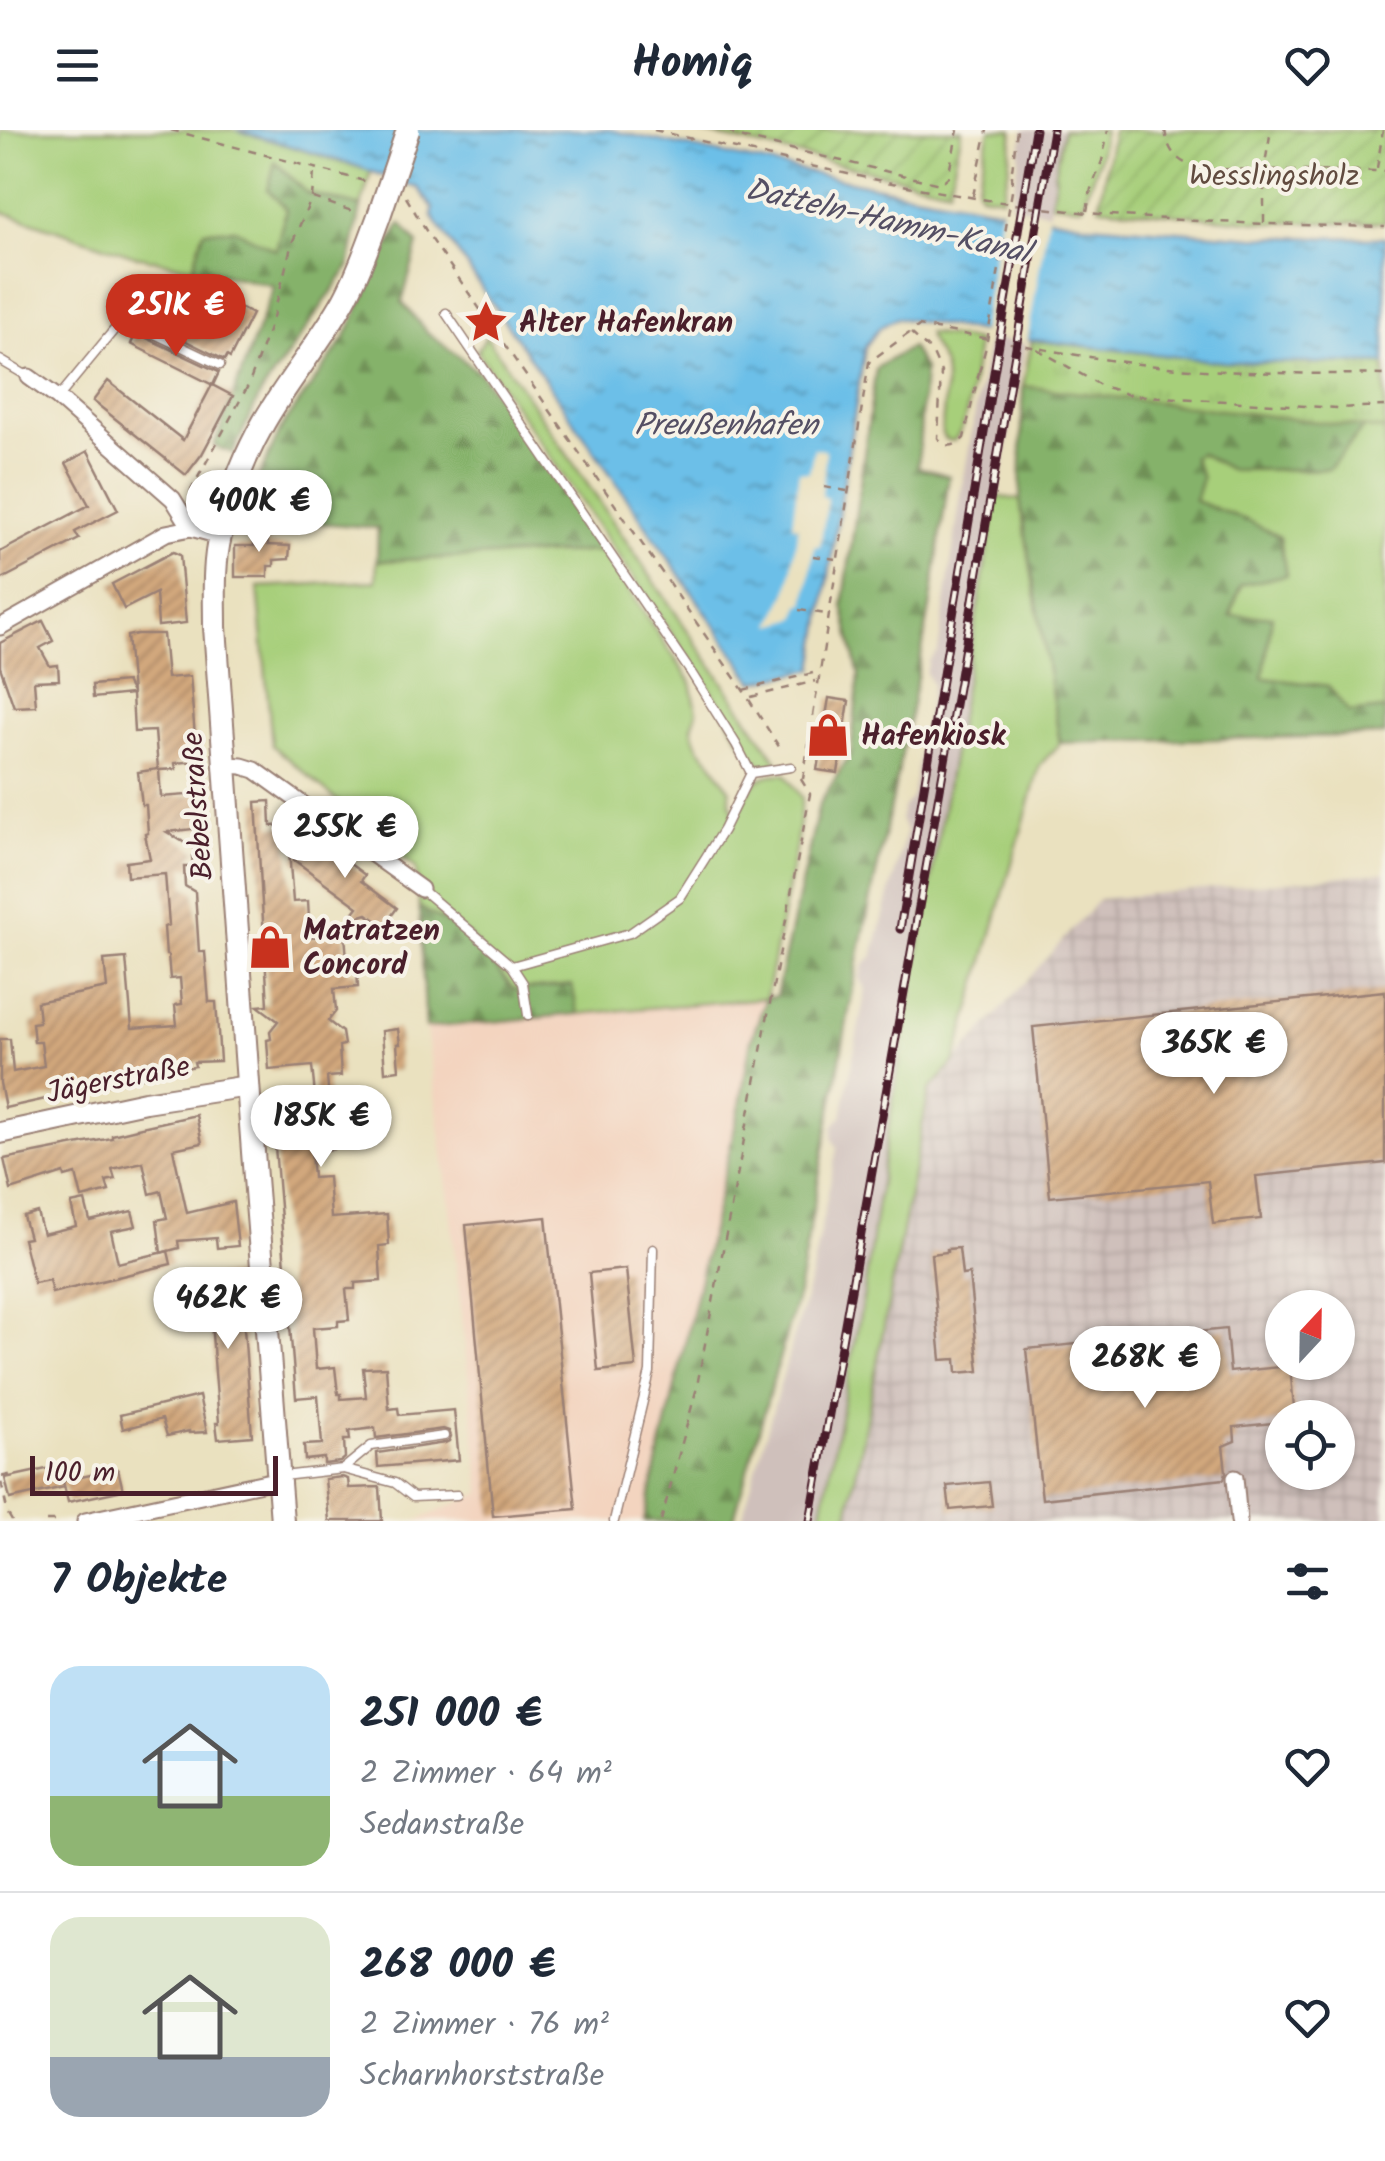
<!DOCTYPE html>
<html lang="de">
<head>
<meta charset="utf-8">
<style>
  :root { --surface:#fff; --page:#f2f2f3; --text:#1f2937; --muted:#747a83; --line:#e0e1e3; --accent:#c8321e }
  body { margin:0; font-family:Kalam,sans-serif; background:var(--page); color:var(--text); height:100vh; display:flex; flex-direction:column; font-size:38px; white-space:nowrap }
  * { box-sizing:border-box; margin:0 }
  p { font-size:32px; color:var(--muted) }
  .icon { flex:none; width:55px; height:55px; fill:none; stroke:currentColor; stroke-width:2; stroke-linecap:round; stroke-linejoin:round }
  .map { position:relative; height:1391px; overflow:hidden }
  .sheet { display:flex; flex-direction:column; background:var(--surface); flex:1 }
  .sheet>* { flex:none }
  .needle { width:65px; rotate:22deg }
  .buttons { position:absolute; left:1265px; top:1160px; display:grid; gap:20px }
  .buttons a { display:grid; place-items:center; width:90px; height:90px; border-radius:50%; background:var(--surface); box-shadow:0 2px 8px #0004; font-size:50px }
  .scale { position:absolute; left:30px; bottom:25px; width:248px; box-sizing:border-box; padding-left:10px; border:5px solid #4a1f2b; border-top:0; font-size:28px; line-height:35px; white-space:nowrap; color:#4a1f2b; -webkit-text-stroke:8px #f7f3e8; paint-order:stroke }
  .price { position:absolute; translate:-50% -85px; padding:0 22px; border-radius:35px; background:#fff; color:#222; font-size:32px; line-height:65px; filter:drop-shadow(0 2px 5px #0008) }
  .price::after { content:''; position:absolute; left:50%; top:60px; width:30px; height:22px; margin-left:-15px; background:inherit; clip-path:polygon(0 0,100% 0,50% 100%) }
  .price.current { background:var(--accent); color:#fff }
  ul { padding:0; list-style:none }
  li { display:flex; align-items:center; gap:30px; height:250px; padding:0 50px }
  li+li { border-top:2px solid var(--line) }
  li span { display:grid; place-items:center; flex:none; width:280px; height:200px; border-radius:30px; color:#555 }
  li>.icon { margin-inline-start:auto }
  span .icon { width:120px; height:120px; fill:#fffc; stroke-width:1 }
  li b { font-size:42px }
  h2 { display:flex; justify-content:space-between; align-items:center; height:120px; padding:0 50px; font-size:42px }
  header { display:flex; justify-content:space-between; align-items:center; height:130px; padding:0 50px; background:var(--surface); font-size:45px; font-weight:700 }
  .map>svg:first-child { display:block }
  .built { fill:#f3d4bf }
  .industrial { fill:url(#industrial-grid); fill-rule:evenodd }
  .railway { fill:#cfc0bb }
  .grass { fill:#a7cf7a; stroke:#787752; stroke-width:2.5 }
  .forest { fill:url(#forest-firs); stroke:#68684a; stroke-width:2.5 }
  .park { fill:url(#park-tufts); stroke:#787752; stroke-width:2.5 }
  .garden { fill:url(#garden-furrows); stroke:#787752; stroke-width:2.5 }
  .water { fill:url(#water-ripples); stroke:#5b6f8a; stroke-width:2.5 }
  .pier { fill:#eae1bf }
  .building { fill:url(#building-hatch) }
  .lines { fill:none; stroke-linecap:round; stroke-linejoin:round }
  .service-casing { stroke:#9a8075; stroke-width:11 }
  .minor-casing { stroke:#9a8075; stroke-width:19 }
  .tertiary-casing { stroke:#9a8075; stroke-width:24 }
  .secondary-casing { stroke:#9a8075; stroke-width:26 }
  .path { stroke:#9a8075; stroke-width:2.5; stroke-dasharray:8 8; stroke-linecap:butt }
  .service { stroke:#fff; stroke-width:8 }
  .minor { stroke:#fff; stroke-width:15 }
  .tertiary { stroke:#fff; stroke-width:20 }
  .secondary { stroke:#fff; stroke-width:22 }
  .rail-casing { stroke:#4a1f2b; stroke-width:9 }
  .rail { stroke:#f7f3e8; stroke-width:5; stroke-dasharray:15; stroke-linecap:butt }
  .secondary-bridge-casing { stroke:#9a8075; stroke-width:26; stroke-linecap:butt }
  .path-bridge { stroke:#9a8075; stroke-width:2.5; stroke-dasharray:8 8; stroke-linecap:butt }
  .secondary-bridge { stroke:#fff; stroke-width:22 }
  .labels { text-anchor:middle; stroke-width:8; stroke-linejoin:round; paint-order:stroke }
  .park-label { font-size:30px; fill:#614b3f; stroke:#f7f3e8 }
  .poi-label { font-size:30px; font-weight:bold; fill:#4a1f2b; stroke:#f7f3e8; text-anchor:start }
  .street-label { font-size:30px; fill:#4a1f2b; stroke:#f7f3e8 }
  .water-label { font-size:32px; font-style:italic; fill:#544f64; stroke:#f7f3e8 }
</style>
</head>
<body>
<header><svg class="icon" aria-label="menu" viewBox="0 0 24 24"><path d="M4 6h16M4 12h16M4 18h16"/></svg>Homiq<svg class="icon" aria-label="heart" viewBox="0 0 24 24"><path d="M12 20l-8-8c-3-5 5-10 8-4 3-6 11-1 8 4z"/></svg></header>
<div class="map">
<svg width="1385" height="1391" viewBox="0 0 1385 1391">
  <defs>
    <pattern id="industrial-grid" width="8" height="8" patternUnits="userSpaceOnUse" patternTransform="scale(2.5)"><rect width="8" height="8" fill="#cfc0bb"/><path d="M0 4h8M4 0v8" fill="none" stroke="#b3a5a1"/></pattern>
    <pattern id="forest-firs" width="22" height="20" patternUnits="userSpaceOnUse" patternTransform="scale(2.5)"><rect width="22" height="20" fill="#85b26a"/><path d="M5 1l3.5 6h-7zM16 11l3.5 6h-7z" fill="#6f9057"/></pattern>
    <pattern id="park-tufts" width="24" height="20" patternUnits="userSpaceOnUse" patternTransform="scale(2.5)"><rect width="24" height="20" fill="#a7cf7a"/><path d="M3 7l-1-3M5 7V3M7 7l1-3M15 17l-1-3M17 17v-4M19 17l1-3" fill="none" stroke="#91b16a"/></pattern>
    <pattern id="garden-furrows" width="10" height="10" patternUnits="userSpaceOnUse" patternTransform="scale(2.5)"><rect width="10" height="10" fill="#a7cf7a"/><path d="M-1 1l2-2M0 10L10 0M9 11l2-2" fill="none" stroke="#91b16a"/></pattern>
    <pattern id="water-ripples" width="26" height="14" patternUnits="userSpaceOnUse" patternTransform="scale(2.5)"><rect width="26" height="14" fill="#6cbfe8"/><path d="M2 4q2-2 4 0t4 0M15 11q2-2 4 0t4 0" fill="none" stroke="#5b9bbc"/></pattern>
    <pattern id="building-hatch" width="6" height="6" patternUnits="userSpaceOnUse" patternTransform="scale(2.5)"><rect width="6" height="6" fill="#d2a87d"/><path d="M-1 1l2-2M0 6l6-6M5 7l2-2" fill="none" stroke="#ac8867"/></pattern>
  </defs>
  <rect width="100%" height="100%" fill="#f7f3e8"/>
  <filter id="ink" filterUnits="userSpaceOnUse"><feTurbulence type="fractalNoise" baseFrequency=".01" numOctaves="2"/><feDisplacementMap in="SourceGraphic" scale="20" xChannelSelector="R" yChannelSelector="G"/><feConvolveMatrix kernelMatrix="1 2 1 2 8 2 1 2 1" color-interpolation-filters="sRGB"/></filter>
  <filter id="wash" filterUnits="userSpaceOnUse"><feTurbulence type="fractalNoise" baseFrequency=".0048" numOctaves="4" result="noise"/><feDisplacementMap in="SourceGraphic" scale="40" xChannelSelector="R" yChannelSelector="G"/><feGaussianBlur stdDeviation="2.25" result="paint"/><feColorMatrix in="noise" values="0 0 0 0 0 0 0 0 0 0 0 0 0 0 0 0 0 1.4 0 .05"/><feComposite in="paint" operator="in"/></filter>
  <g filter="url(#wash)">
    <rect width="100%" height="100%" fill="#eae1bf"/>
    <polygon class="built" points="766,868 751,910 740,975 644,1391 416,1391 481,1363 449,1071 426,898"/>
    <path class="industrial" d="M1385 742V1391H847L929 961 1099 769ZM1282 1178H1338V1232H1282ZM1282 1288H1338V1342H1282Z"/>
    <polygon class="railway" points="1024,0 1063,0 889,992 864,1164 821,1391 741,1391 811,1147 837,1018 832,1008 834,995 842,986 866,859 860,848 864,834 873,826 906,701 900,690 903,677 911,668 932,555 926,543 929,531 938,521 962,358"/>
    <g class="grass">
      <polygon points="0,0 236,0 371,41 361,77 307,63 276,33 286,79 276,121 234,99 204,101 193,138 135,126 0,81"/>
      <polygon points="990,0 1013,0 1009,38 1002,67 981,64 977,58"/>
      <polygon points="1063,0 1104,0 1098,32 1082,76 1051,73 1056,46 1054,45"/>
      <path d="M928 203 977 211C974 233 970 298 953 311L947 310 942 304C942 283 948 260 944 239 941 225 929 217 928 203Z"/>
      <polygon points="486,206 779,634 761,636 739,608 721,575 477,221"/>
      <polygon points="1364,297 1385,300 1385,579 1349,583 1328,556 1263,548 1230,487 1241,455 1246,390 1195,372 1193,327 1200,323 1231,340 1329,339"/>
      <polygon points="997,366 1020,370 1060,613 1040,635 955,932 929,961 847,1391 820,1391 864,1164 884,1023"/>
      <path d="M602 421 691 552 697 582 692 597 695 608 699 618 709 628 730 660V672L735 686C751 663 750 642 785 644L802 668 796 716 766 868 578 884 571 856 514 860 470 807 419 777 416 738 272 615 258 457 376 451 377 431Z"/>
    </g>
    <g class="forest">
      <polygon points="275,32 307,63 361,77 349,137 260,265 233,323 214,316 274,156 193,138 204,101 234,99 276,120 286,79 268,60"/>
      <polygon points="401,94 418,114 402,172 427,202 481,244 602,421 377,431 378,398 241,386 282,297 345,208 377,139"/>
      <polygon points="911,217 924,239 918,337 949,346 931,472 910,585 860,819 798,1163 733,1391 644,1391 740,975 751,910 766,868 776,866 819,675 851,623 859,546 843,476 876,238"/>
      <polygon points="1023,256 1364,297 1329,339 1231,340 1200,323 1193,327 1202,348 1195,371 1246,390 1280,407 1286,445 1241,455 1230,486 1272,486 1263,548 1328,556 1349,583 1385,579 1385,605 1060,613 1020,370"/>
      <polygon points="419,777 470,807 514,860 572,855 578,884 426,898"/>
    </g>
    <polygon class="park" points="1032,210 1223,232 1385,234 1385,300 1023,256"/>
    <g class="garden">
      <polygon points="689,0 962,0 949,59"/>
      <polygon points="1113,0 1385,0 1385,92 1271,93 1099,77"/>
    </g>
    <polygon class="water" points="236,0 609,0 902,62 1087,94 1253,107 1385,108 1385,234 1223,232 1032,210 897,188 879,198 865,217 814,539 754,552 432,86 433,78 418,58 350,34"/>
    <g class="pier">
      <polygon points="1002,74 1049,82 1027,214 980,207"/>
      <polygon points="814,318 826,320 822,366 828,368 820,416 815,416 805,475 800,475 797,488 772,495 789,457 798,397 792,395 799,341 809,342"/>
    </g>
    <g id="blocks">
      <g class="building">
        <polygon points="184,150 252,184 230,228 227,226 225,230 160,198"/>
        <polygon points="136,203 219,242 213,255 131,214"/>
        <polygon points="108,251 183,310 212,255 233,266 202,324 186,345 93,271"/>
        <polygon points="88,321 118,380 75,402 79,409 0,450 0,422 89,375 66,333"/>
        <polygon points="254,393 267,393 268,415 290,416 289,429 274,430 274,436 268,436 268,447 235,447 235,416 254,416"/>
        <polygon points="173,422 180,425 186,493 158,496 156,463 124,479 112,454"/>
        <polygon points="43,491 53,511 40,518 50,536 58,535 59,550 34,551 36,576 14,577 0,537 0,513"/>
        <polygon points="137,504 163,504 167,548 190,546 197,631 175,633 176,639 159,640 161,667 200,664 202,698 167,702 198,721 192,726 193,737 184,737 185,756 195,762 199,822 205,822 209,872 216,872 220,931 194,932 195,936 5,978 0,953 0,909 10,909 13,942 44,936 41,912 34,912 32,893 39,892 37,872 107,858 104,830 126,828 132,898 177,895 175,875 182,874 180,848 170,849 168,825 166,825 164,797 169,795 165,744 127,747 126,732 150,729 145,704 148,703 146,675 142,675 138,642 158,639 155,601 134,602 132,564 93,568 92,555 126,552 132,563 127,506"/>
        <polygon points="829,568 849,571 838,643 817,640"/>
        <polygon points="270,671 271,696 287,695 293,772 308,771 310,807 345,805 348,841 357,841 358,857 334,859 336,881 328,891 342,902 344,915 339,916 341,946 327,947 333,1019 311,1021 313,1048 328,1047 331,1088 387,1084 389,1115 379,1116 381,1151 355,1153 355,1159 346,1159 349,1190 338,1191 338,1196 313,1198 316,1239 335,1237 338,1264 341,1264 341,1269 366,1267 363,1238 386,1237 389,1279 398,1278 399,1285 454,1280 459,1330 378,1337 377,1323 445,1313 449,1311 451,1306 449,1301 443,1299 376,1308 375,1298 349,1301 350,1310 344,1310 345,1328 340,1332 324,1334 324,1328 305,1330 304,1315 322,1314 318,1266 296,1268 271,969 315,965 312,936 269,940 267,910 271,909 270,901 278,891 258,876 268,875 256,672"/>
        <polygon points="312,706 365,745 361,751 397,778 384,796 367,784 348,790 358,777 294,730"/>
        <polygon points="1385,861 1385,1033 1256,1046 1261,1089 1213,1094 1208,1051 1050,1067 1033,897"/>
        <polygon points="398,899 400,914 397,914 399,940 385,942 382,901"/>
        <polygon points="196,985 202,1013 173,1019 187,1083 233,1072 238,1116 217,1118 216,1108 178,1111 179,1118 161,1123 157,1090 167,1088 161,1061 150,1064 143,1032 112,1039 115,1049 106,1051 109,1061 82,1068 76,1044 65,1047 64,1043 11,1060 4,1029 112,1008 112,1005 137,999 137,998"/>
        <polygon points="85,1071 90,1091 132,1081 136,1096 111,1101 118,1133 168,1121 171,1134 52,1163 49,1150 34,1153 23,1109 29,1108 23,1086 37,1082 43,1104 76,1096 71,1074"/>
        <polygon points="546,1087 576,1379 493,1386 466,1095"/>
        <polygon points="959,1118 962,1145 969,1144 979,1241 957,1243 956,1229 941,1230 931,1124 947,1122 947,1119"/>
        <polygon points="626,1139 636,1237 598,1241 589,1143"/>
        <polygon points="240,1144 252,1306 218,1309 216,1293 219,1293 210,1179 196,1182 194,1153 212,1147"/>
        <polygon points="1226,1199 1230,1242 1290,1236 1295,1288 1282,1288 1282,1292 1234,1297 1235,1311 1223,1316 1226,1342 1224,1349 1042,1369 1026,1219"/>
        <polygon points="199,1266 207,1302 189,1303 189,1301 167,1306 162,1289 123,1299 120,1285"/>
        <polygon points="60,1336 64,1357 10,1369 5,1348"/>
        <polygon points="118,1339 123,1360 68,1372 63,1351"/>
        <polygon points="342,1347 348,1349 349,1358 380,1357 382,1391 329,1391 325,1349"/>
        <polygon points="989,1352 992,1376 950,1380 947,1356"/>
      </g>
    </g>
  </g>
  <g filter="url(#ink)">
    <use href="#blocks" fill-opacity="0" stroke="#9a8075" stroke-width="2.5"/>
    <g class="lines">
      <g class="service-casing">
        <g id="service">
          <polyline points="446,183 692,544 736,614 751,643"/>
          <polyline points="0,230 29,247"/>
          <polyline points="58,268 123,189 220,235"/>
          <polyline points="421,759 512,836 630,803 680,768 723,700 751,643 791,637"/>
          <polyline points="512,836 523,853 528,885"/>
          <polyline points="343,1339 395,1353 413,1367 457,1365"/>
          <polyline points="283,1346 343,1339 371,1316 444,1306"/>
          <polyline points="614,1391 650,1242 653,1119"/>
        </g>
      </g>
      <g class="minor-casing">
        <g id="minor">
          <polyline points="29,247 58,268 173,369 191,398"/>
          <polyline points="0,497 166,403 191,398 220,406"/>
          <polyline points="224,635 242,636 255,640 421,759"/>
          <polyline points="1235,1348 1239,1391"/>
          <polyline points="85,1391 280,1349"/>
        </g>
      </g>
      <g class="tertiary-casing">
        <polyline id="tertiary" points="0,1003 145,972 248,956"/>
      </g>
      <g class="secondary-casing">
        <path id="secondary" d="M282 1391 253 1022 215 497C215 467 213 435 220 406 229 366 244 327 264 292 288 250 320 213 344 170 359 143 368 115 379 86"/>
      </g>
      <g class="path">
        <polyline points="171,0 368,52"/>
        <path d="M654 0C805 35 956 72 1111 85 1202 93 1294 95 1385 97"/>
        <polyline points="728,0 734,5 744,8 940,54 948,47 958,0"/>
        <path d="M1165 0C1168 23 1178 32 1199 39L1385 41"/>
        <polyline points="1377,38 1383,0"/>
        <polyline points="1012,40 1017,0"/>
        <polyline points="973,66 987,0"/>
        <polyline points="406,67 428,104 743,560 783,623"/>
        <polyline points="313,68 358,83"/>
        <polyline points="1087,81 1091,59 1102,31 1108,0"/>
        <polyline points="1264,93 1264,39 1271,0"/>
        <path d="M911 203 932 222 941 242 938 308C947 319 954 317 964 308L979 242"/>
        <polyline points="1037,219 1100,255 1129,265 1337,278 1385,276"/>
        <polyline points="824,357 847,361"/>
        <polyline points="190,362 249,254 273,187 292,113 312,67 314,41"/>
        <polyline points="813,426 836,429"/>
        <polyline points="799,480 827,484"/>
        <polyline points="743,560 817,542"/>
        <polyline points="751,567 816,551"/>
        <path d="M803 649 869 232 919 196C993 209 1065 225 1139 234 1220 244 1303 243 1385 245"/>
        <polyline points="12,1391 8,1384 0,1347 17,1343"/>
        <polyline points="46,1391 54,1391"/>
        <polyline points="661,1391 696,1261 810,664 799,646"/>
      </g>
      <use href="#service" class="service"/>
      <use href="#minor" class="minor"/>
      <use href="#tertiary" class="tertiary"/>
      <use href="#secondary" class="secondary"/>
      <g class="rail-casing">
        <g id="rail">
          <polyline points="900,799 1035,0"/>
          <polyline points="810,1391 959,552 1053,0"/>
        </g>
      </g>
      <use href="#rail" class="rail"/>
      <g class="secondary-bridge-casing">
        <polyline id="secondary-bridge" points="379,86 408,0"/>
      </g>
      <polyline class="path-bridge" points="979,242 986,217 1012,61 1012,40"/>
      <use href="#secondary-bridge" class="secondary-bridge"/>
    </g>
  </g>
  <defs>
    <g id="sight-bare" transform="scale(3.45)"><path d="M0-6L1.8-2.2L6-1.7L2.9 1.2L3.7 5.4L0 3.3L-3.7 5.4L-2.9 1.2L-6-1.7L-1.8-2.2Z" fill="#c8321e" stroke="#f7f3e8" stroke-width="2.5" paint-order="stroke"/></g>
    <g id="shop-bare" transform="scale(3.45)"><path d="M-5-2.5h2.3a2.7 3.5 0 0 1 5.4 0H5L5.5 6h-11ZM-1.5-2.5h3a1.5 2.3 0 0 0-3 0Z" fill="#c8321e" stroke="#f7f3e8" stroke-width="2.5" paint-order="stroke"/></g>
  </defs>
  <g fill-rule="evenodd">
    <use href="#sight-bare" x="486" y="192"/>
    <use href="#shop-bare" x="828" y="605"/>
    <use href="#shop-bare" x="270" y="817"/>
  </g>
  <g class="labels">
    <g class="park-label">
      <text x="1274" y="55">Wesslingsholz</text>
    </g>
    <g class="poi-label">
      <text x="519" y="202">Alter Hafenkran</text>
      <text x="861" y="615">Hafenkiosk</text>
      <text x="303" y="810">Matratzen<tspan x="303" dy="34">Concord</tspan></text>
    </g>
    <g class="street-label">
      <text transform="translate(197 676) rotate(-94)" y="10">Bebelstraße</text>
      <text transform="translate(118 949) rotate(-11)" y="10">Jägerstraße</text>
    </g>
    <g class="water-label">
      <text transform="translate(888 90) rotate(13)" y="11">Datteln-Hamm-Kanal</text>
      <text x="726" y="305">Preußenhafen</text>
    </g>
  </g>
</svg>
<div class="buttons">
<a><svg class="needle" viewBox="-14 -14 28 28"><path d="M0-13l5 13h-10z" fill="#e53935"/><path d="M0 13l5-13h-10z" fill="#747a83"/></svg></a>
<a><svg class="icon" aria-label="locate" viewBox="0 0 24 24"><circle cx="12" cy="12" r="6"/><path d="M12 2v4M12 18v4M2 12h4M18 12h4"/></svg></a>
</div>
<div class="scale">100 m</div>
<b class="price current" style="left:176px;top:229px">251K €</b>
<b class="price" style="left:259px;top:425px">400K €</b>
<b class="price" style="left:345px;top:751px">255K €</b>
<b class="price" style="left:1214px;top:967px">365K €</b>
<b class="price" style="left:321px;top:1040px">185K €</b>
<b class="price" style="left:228px;top:1222px">462K €</b>
<b class="price" style="left:1145px;top:1281px">268K €</b>
</div>
<section class="sheet">
<h2>7 Objekte<svg class="icon" aria-label="filters" viewBox="0 0 24 24"><path d="M4 7h16M4 17h16"/><circle cx="9" cy="7" r="2"/><circle cx="15" cy="17" r="2"/></svg></h2>
<ul>
<li><span style="background:linear-gradient(#bfe0f5 65%,#8fb573 0)"><svg class="icon" aria-label="home" viewBox="0 0 24 24"><path d="M3 11l9-7 9 7M6 9v11h12V9"/></svg></span><div><b>251 000 €</b><p>2 Zimmer · 64 m²</p><p>Sedanstraße</p></div><svg class="icon" aria-label="heart" viewBox="0 0 24 24"><path d="M12 20l-8-8c-3-5 5-10 8-4 3-6 11-1 8 4z"/></svg></li>
<li><span style="background:linear-gradient(#dfe7d0 70%,#9aa5b1 0)"><svg class="icon" aria-label="home" viewBox="0 0 24 24"><path d="M3 11l9-7 9 7M6 9v11h12V9"/></svg></span><div><b>268 000 €</b><p>2 Zimmer · 76 m²</p><p>Scharnhorststraße</p></div><svg class="icon" aria-label="heart" viewBox="0 0 24 24"><path d="M12 20l-8-8c-3-5 5-10 8-4 3-6 11-1 8 4z"/></svg></li>
</ul>
</section>
</body>
</html>
